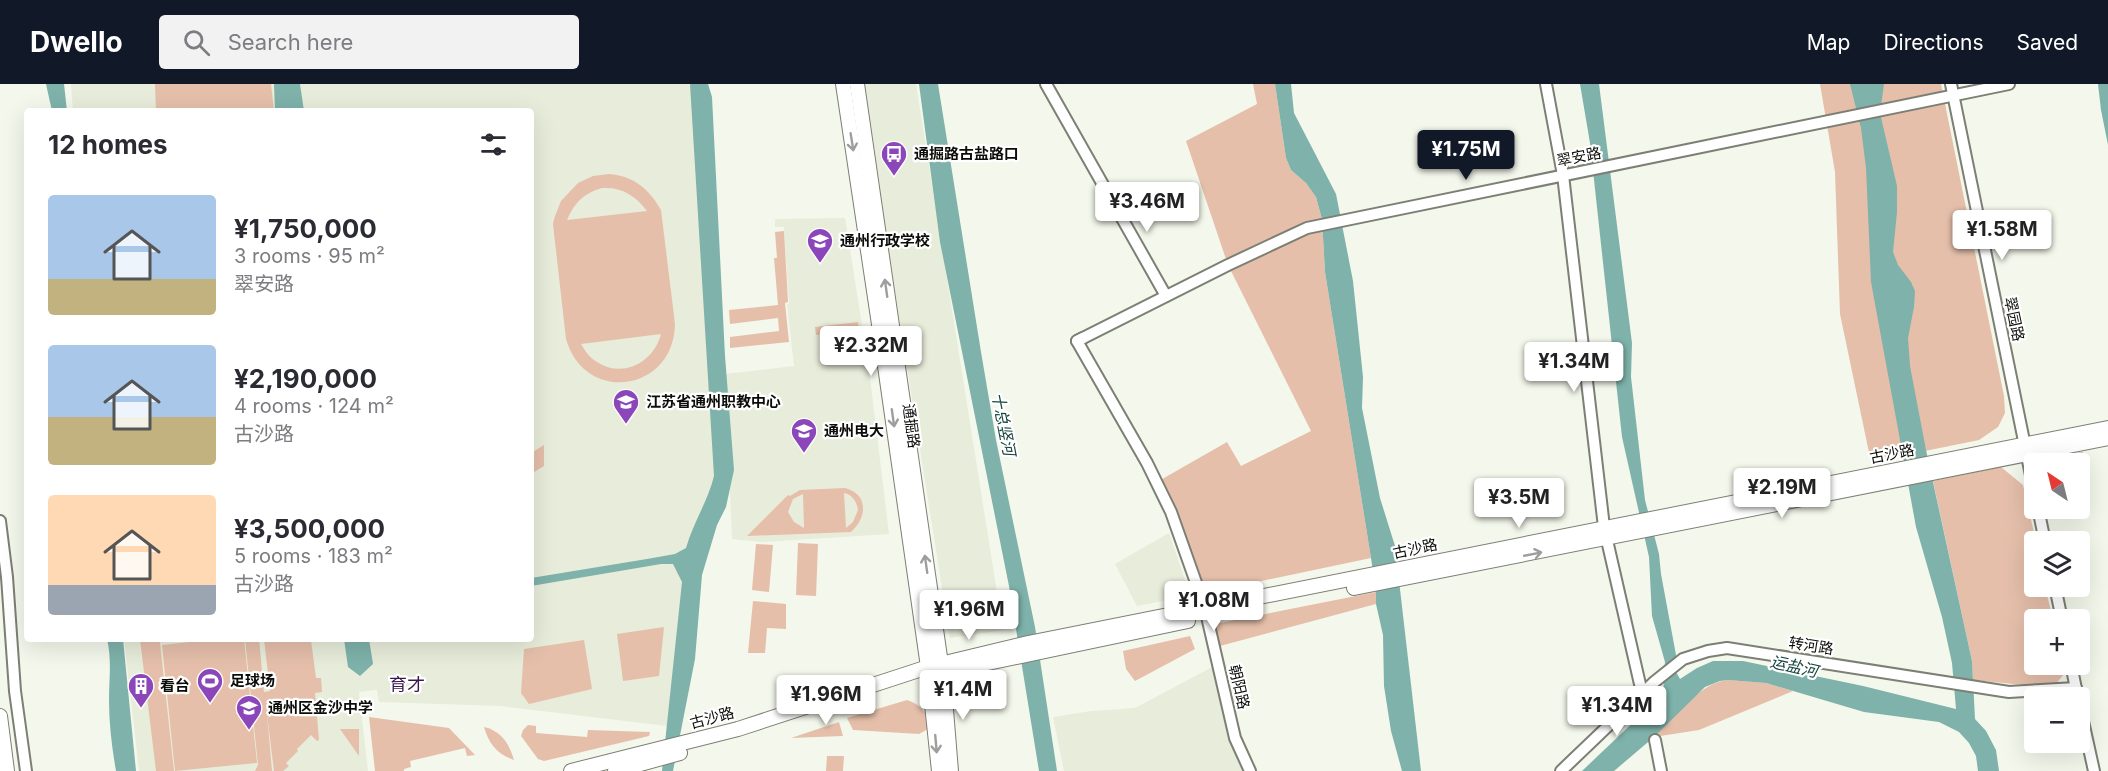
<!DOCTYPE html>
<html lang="en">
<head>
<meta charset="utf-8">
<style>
  :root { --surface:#fff; --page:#f2f2f3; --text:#2b2b33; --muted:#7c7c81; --accent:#111827 }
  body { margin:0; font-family:Inter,"Noto Sans SC",sans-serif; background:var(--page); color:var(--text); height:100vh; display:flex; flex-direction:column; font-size:22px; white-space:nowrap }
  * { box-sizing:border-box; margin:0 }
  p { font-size:20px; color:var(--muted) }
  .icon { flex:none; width:33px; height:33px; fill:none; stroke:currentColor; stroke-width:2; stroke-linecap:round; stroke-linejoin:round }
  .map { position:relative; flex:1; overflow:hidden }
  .side { position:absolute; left:24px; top:24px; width:510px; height:534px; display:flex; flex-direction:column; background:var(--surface); border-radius:6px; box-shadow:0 6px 24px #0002 }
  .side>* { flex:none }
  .needle { width:39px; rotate:325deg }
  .controls { position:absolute; left:2024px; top:369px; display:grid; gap:12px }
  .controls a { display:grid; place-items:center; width:66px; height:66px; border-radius:6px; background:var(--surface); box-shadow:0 6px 24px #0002; font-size:30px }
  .price { position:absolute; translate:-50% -51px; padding:0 14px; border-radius:6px; background:#fff; color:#222; font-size:20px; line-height:39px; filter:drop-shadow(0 2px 3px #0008) }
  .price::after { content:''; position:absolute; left:50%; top:36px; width:18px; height:14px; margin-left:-9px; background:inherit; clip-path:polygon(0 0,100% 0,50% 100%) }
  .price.active { background:var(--accent); color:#fff }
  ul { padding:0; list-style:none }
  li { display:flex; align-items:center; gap:18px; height:150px; padding:0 24px }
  li span { display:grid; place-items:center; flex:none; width:168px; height:120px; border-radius:6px; color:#555 }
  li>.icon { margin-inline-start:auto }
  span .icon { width:72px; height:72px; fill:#fffc; stroke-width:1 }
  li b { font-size:26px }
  h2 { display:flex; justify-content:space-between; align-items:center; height:72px; padding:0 24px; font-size:26px }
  header { display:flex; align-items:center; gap:36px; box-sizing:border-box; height:84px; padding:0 30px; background:var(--accent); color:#fff }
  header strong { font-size:28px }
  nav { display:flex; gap:33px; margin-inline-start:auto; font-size:21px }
  .search { width:420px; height:54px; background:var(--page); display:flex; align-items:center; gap:15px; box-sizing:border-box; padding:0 21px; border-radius:6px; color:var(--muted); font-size:22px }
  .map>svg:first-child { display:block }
  .built { fill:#e8ecda }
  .green { fill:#e5bfaa; fill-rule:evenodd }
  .water { fill:#7eb2aa }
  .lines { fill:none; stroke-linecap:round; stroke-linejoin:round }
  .minor-casing { stroke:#7c7f74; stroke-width:14 }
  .major-casing { stroke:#7c7f74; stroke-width:16 }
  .minor { stroke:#fff; stroke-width:10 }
  .major { stroke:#fff; stroke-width:14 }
  .oneway { stroke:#9e9e9d }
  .labels { text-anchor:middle; stroke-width:4.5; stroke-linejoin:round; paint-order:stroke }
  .poi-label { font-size:15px; font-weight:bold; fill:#0c0c09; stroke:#fff; text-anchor:start }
  .street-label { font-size:15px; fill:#0c0c09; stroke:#fff }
  .water-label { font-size:16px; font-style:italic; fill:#16453f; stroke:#fff }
  .quarter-label { font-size:18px; fill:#391850; stroke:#fff }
</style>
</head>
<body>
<header>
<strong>Dwello</strong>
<div class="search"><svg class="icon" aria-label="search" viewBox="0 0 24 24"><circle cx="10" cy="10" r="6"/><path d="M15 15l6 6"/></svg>Search here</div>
<nav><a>Map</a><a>Directions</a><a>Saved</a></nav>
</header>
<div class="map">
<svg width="2108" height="687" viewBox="0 0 2108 687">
  <rect width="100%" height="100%" fill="#f4f7eb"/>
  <g class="built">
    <polygon points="71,0 706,0 721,394 667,642 500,622 379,618 377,606 374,606 359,608 368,687 139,687 124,555 531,555 531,27 73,27"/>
    <polygon points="862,0 916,0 1003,546 950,554"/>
    <polygon points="845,134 869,285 889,450 762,458 732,455 725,290 794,282 787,220 789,220 784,143 775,143 775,135"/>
    <polygon points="1169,449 1187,502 1183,513 1137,522 1115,480"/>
    <polygon points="1218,580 1250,687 1064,687 1053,633 1091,627 1135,624"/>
  </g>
  <g class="green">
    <polygon points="155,0 271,0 274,27 156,27"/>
    <polygon points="1253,0 1275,0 1286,74 1291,86 1306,99 1316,113 1322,135 1325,188 1371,474 1200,510 1157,398 1227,358 1241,382 1311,347 1228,181 1186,57 1257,20"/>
    <polygon points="1820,0 1941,0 2004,312 2005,329 1998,343 1979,356 1871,378 1840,230 1835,88"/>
    <path d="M609 90C634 92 649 105 661 126L675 240C674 308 585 321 566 255L553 140 555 132 561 117 578 99 593 92ZM602 104C622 103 635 111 647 127L567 136C574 119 584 109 602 104ZM661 250C654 278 623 295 597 278 590 274 585 267 581 260Z"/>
    <polygon points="784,147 788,218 785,219 789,258 730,264 730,253 779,247 778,234 730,240 729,226 778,221 774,174 777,174 775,148"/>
    <polygon points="858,238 859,246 816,251 815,243"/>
    <polygon points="544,361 544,382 531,390 531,369"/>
    <polygon points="2083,368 2090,411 2079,414 2079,380 2052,379 2061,371"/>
    <polygon points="2001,383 2023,401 2036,457 2034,458 2034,502 2045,503 2053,535 2034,536 2034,580 2062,581 2064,590 2056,600 2035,602 1973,596 1972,577 1933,397"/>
    <path d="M845 404C869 410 867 434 851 448L747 452 788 411 790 412 800 406ZM844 409C852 410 857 418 858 426L853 438 846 444ZM803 410 804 443V444L794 438 788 428 793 415Z"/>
    <polygon points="798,459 818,460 816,512 796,511"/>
    <polygon points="756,460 773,461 769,508 752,506"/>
    <polygon points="1376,508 1376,520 1220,562 1215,540"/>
    <polygon points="753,517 786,520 786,545 767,544 765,569 748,569"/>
    <polygon points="664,543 659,592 623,597 617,550"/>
    <polygon points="1190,552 1195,565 1135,597 1126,585 1123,567"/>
    <polygon points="140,555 162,555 160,559 174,687 156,687"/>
    <polygon points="218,555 244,555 257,679 175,687 162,561"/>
    <polygon points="245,555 259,555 264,608 270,607 264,555 315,555 311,556 316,594 321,594 322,608 315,609 319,656 317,657 311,651 297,665 298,667 286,679 289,682 283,687 274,687 267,630 272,687 255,687 258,681"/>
    <polygon points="584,556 592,605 529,620 521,609 524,565"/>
    <path d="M1728 596 1766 599 1793 607 1699 646 1654 653C1672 634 1701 598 1728 596Z"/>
    <path d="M907 616C922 621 927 629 930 644L919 650 853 646 847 634Z"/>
    <polygon points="369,633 449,644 475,671 467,672 465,664 410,677 411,683 404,685 404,687 375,687"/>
    <polygon points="839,638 843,652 791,654"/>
    <polygon points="528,641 536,642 536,649 587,653 588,646 650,648 649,652 544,677 538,675 521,652 523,646"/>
    <path d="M484 643C501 647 509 659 514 676 497 670 489 660 484 643Z"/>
    <polygon points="340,645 359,645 359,672"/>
    <polygon points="827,672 844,672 843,687 826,687"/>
  </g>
  <g class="water">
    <polygon points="46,0 64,0 67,27 52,27"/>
    <polygon points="274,0 300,0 304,27 275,27"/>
    <path d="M690 0H708L712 13 725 272 734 386 726 423 717 441 702 491 695 575 673 687H662L682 498 673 480H661L531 502V494L647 475 675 470 686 464C693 439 708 417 714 392Z"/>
    <polygon points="919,0 938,0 981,268 996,356 1035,543 1057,687 1039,687 1009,502 940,158"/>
    <polygon points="1275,0 1291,0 1294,29 1336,110 1353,197 1363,293 1362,324 1380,414 1395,462 1421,687 1402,687 1391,647 1384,602 1383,551 1376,520 1376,508 1371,474 1325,188 1322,135 1316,113 1306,99 1291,86 1286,74"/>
    <polygon points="1580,0 1599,0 1632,259 1631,293 1645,416 1659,470 1661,490 1676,571 1675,586 1680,595 1697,584 1713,577 1743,577 1863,602 1956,625 1952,579 1942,533 1916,443 1871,198 1866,84 1861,44 1850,0 1884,0 1880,29 1897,102 1897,128 1893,168 1898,181 1911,198 1915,207 1914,223 1908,254 1910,282 1926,366 1972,577 1975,635 1986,647 1996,666 1999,687 1978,687 1976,672 1969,659 1959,648 1939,638 1864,628 1766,599 1728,596 1720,597 1705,603 1654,653 1614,687 1582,687 1663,610 1665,578 1652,532 1649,473 1622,353 1590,59"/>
    <polygon points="2098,0 2108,0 2108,61 2101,26"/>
    <path d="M107 555H123L136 687H116C112 664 109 640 109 616 109 594 112 577 107 555Z"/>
    <polygon points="344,555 369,555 373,580 360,592 348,583"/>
  </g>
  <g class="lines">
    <g class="minor-casing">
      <g id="minor">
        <polyline points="1046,0 1166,212"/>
        <polyline points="1546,0 1563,91 1604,443 1642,609"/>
        <polyline points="1951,0 2034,406"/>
        <polyline points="1083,254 1077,257 1147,379 1171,428 1205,524 1235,654 1250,687"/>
        <polyline points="1077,257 1228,181 1307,144 2009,0"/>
        <polyline points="2038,424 2045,458"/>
        <polyline points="0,437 7,493 15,607 26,687"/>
        <polyline points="2055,502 2062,536"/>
        <polyline points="2071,580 2077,610"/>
        <polyline points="2079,619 2094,687"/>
        <polyline points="1655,656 1661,687"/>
        <polyline points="1561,687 1653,599 1683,575 1708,567 1727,564 2009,608 2076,604"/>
      </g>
    </g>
    <g class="major-casing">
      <g id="major">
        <polyline points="843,0 880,247 928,583"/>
        <polyline points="857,0 941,580"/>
        <polyline points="1354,504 2108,354"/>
        <polyline points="940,589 1188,537"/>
        <polyline points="943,589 951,687"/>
        <polyline points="929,592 939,687"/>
        <polyline points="0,632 7,687"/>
        <polyline points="571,687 738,645 928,583 1028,559 2108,344"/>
        <polyline points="615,687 680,669"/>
      </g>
    </g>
    <use href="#minor" class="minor"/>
    <use href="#major" class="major"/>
  </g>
  <defs><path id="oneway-shaft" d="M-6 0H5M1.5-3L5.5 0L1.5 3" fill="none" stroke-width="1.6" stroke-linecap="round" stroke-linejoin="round" transform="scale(1.5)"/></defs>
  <g class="oneway">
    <use href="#oneway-shaft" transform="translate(852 58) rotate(81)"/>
    <use href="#oneway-shaft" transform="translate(886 204) rotate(-98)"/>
    <use href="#oneway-shaft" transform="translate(893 334) rotate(82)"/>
    <use href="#oneway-shaft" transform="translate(1533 470) rotate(-11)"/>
    <use href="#oneway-shaft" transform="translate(926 480) rotate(-98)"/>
    <use href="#oneway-shaft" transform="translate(936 660) rotate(85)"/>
  </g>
  <defs>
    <g id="bus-pin" transform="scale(1.35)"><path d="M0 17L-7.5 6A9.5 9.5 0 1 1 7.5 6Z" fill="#8b46ba" stroke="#fff"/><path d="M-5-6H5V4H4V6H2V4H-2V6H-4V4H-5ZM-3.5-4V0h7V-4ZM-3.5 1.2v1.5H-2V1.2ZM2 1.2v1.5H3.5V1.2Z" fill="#fff"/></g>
    <g id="school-pin" transform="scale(1.35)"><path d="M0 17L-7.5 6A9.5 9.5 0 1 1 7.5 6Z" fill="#8b46ba" stroke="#fff"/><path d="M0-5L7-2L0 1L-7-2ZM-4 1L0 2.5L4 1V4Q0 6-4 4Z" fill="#fff"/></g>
    <g id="stadium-pin" transform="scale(1.35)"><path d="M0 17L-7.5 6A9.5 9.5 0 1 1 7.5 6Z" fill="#8b46ba" stroke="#fff"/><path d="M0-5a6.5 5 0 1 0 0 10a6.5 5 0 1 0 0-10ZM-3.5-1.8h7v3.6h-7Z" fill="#fff"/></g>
    <g id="building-pin" transform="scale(1.35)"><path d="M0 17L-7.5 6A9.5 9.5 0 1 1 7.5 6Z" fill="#8b46ba" stroke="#fff"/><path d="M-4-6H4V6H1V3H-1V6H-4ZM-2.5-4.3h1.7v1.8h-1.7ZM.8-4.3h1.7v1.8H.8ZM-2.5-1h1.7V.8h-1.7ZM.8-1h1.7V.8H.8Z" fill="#fff"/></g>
  </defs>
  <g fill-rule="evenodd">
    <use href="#bus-pin" x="894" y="70"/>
    <use href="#school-pin" x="820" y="157"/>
    <use href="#school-pin" x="626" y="318"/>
    <use href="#school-pin" x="804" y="347"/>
    <use href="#stadium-pin" x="210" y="597"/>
    <use href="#building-pin" x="141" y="602"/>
    <use href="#school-pin" x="249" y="624"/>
  </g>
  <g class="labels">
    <g class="poi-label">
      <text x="914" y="75">通掘路古盐路口</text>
      <text x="840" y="162">通州行政学校</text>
      <text x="646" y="323">江苏省通州职教中心</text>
      <text x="824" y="352">通州电大</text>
      <text x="230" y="602">足球场</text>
      <text x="160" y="607">看台</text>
      <text x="268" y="629">通州区金沙中学</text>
    </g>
    <g class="street-label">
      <text transform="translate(1579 73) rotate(-11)" y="5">翠安路</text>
      <text transform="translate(2014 235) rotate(78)" y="5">翠园路</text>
      <text transform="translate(911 342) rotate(82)" y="5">通掘路</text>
      <text transform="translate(1892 370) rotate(-11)" y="5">古沙路</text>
      <text transform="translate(1415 465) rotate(-12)" y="5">古沙路</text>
      <text transform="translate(1811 562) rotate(9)" y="5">转河路</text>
      <text transform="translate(1239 603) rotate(77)" y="5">朝阳路</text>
      <text transform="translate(712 634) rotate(-15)" y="5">古沙路</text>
    </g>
    <g class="water-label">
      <text transform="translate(1004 340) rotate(79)" y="6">十总竖河</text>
      <text transform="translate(1794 582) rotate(13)" y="6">运盐河</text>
    </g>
    <g class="quarter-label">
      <text x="407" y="607">育才</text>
    </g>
  </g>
</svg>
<div class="controls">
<a><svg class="needle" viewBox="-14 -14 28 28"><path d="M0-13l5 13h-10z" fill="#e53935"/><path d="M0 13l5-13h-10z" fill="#7c7c81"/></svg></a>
<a><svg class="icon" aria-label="layers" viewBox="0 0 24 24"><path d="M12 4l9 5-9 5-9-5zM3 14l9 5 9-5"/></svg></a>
<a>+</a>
<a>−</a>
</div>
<b class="price active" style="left:1466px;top:97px">¥1.75M</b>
<b class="price" style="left:1147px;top:149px">¥3.46M</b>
<b class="price" style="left:2002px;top:177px">¥1.58M</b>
<b class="price" style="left:871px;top:293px">¥2.32M</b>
<b class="price" style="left:1574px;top:309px">¥1.34M</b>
<b class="price" style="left:1782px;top:435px">¥2.19M</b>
<b class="price" style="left:1519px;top:445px">¥3.5M</b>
<b class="price" style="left:1214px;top:548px">¥1.08M</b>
<b class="price" style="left:969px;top:557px">¥1.96M</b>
<b class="price" style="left:963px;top:637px">¥1.4M</b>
<b class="price" style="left:826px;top:642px">¥1.96M</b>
<b class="price" style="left:1617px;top:653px">¥1.34M</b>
<section class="side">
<h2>12 homes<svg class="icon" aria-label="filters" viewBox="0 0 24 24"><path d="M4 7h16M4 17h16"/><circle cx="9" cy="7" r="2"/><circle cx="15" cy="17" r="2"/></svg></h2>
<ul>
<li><span style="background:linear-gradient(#a9c7e8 70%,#c2b280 0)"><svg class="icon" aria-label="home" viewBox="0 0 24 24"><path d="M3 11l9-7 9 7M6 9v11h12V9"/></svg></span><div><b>¥1,750,000</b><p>3 rooms · 95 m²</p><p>翠安路</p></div></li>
<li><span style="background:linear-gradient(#a9c7e8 60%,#c2b280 0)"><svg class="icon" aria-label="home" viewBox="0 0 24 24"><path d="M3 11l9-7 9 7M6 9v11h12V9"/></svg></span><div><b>¥2,190,000</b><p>4 rooms · 124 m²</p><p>古沙路</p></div></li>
<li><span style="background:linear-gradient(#ffd9b3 75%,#9aa5b1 0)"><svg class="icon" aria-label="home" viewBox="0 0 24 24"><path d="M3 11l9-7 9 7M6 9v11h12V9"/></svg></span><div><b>¥3,500,000</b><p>5 rooms · 183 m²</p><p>古沙路</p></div></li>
</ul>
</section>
</div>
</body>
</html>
